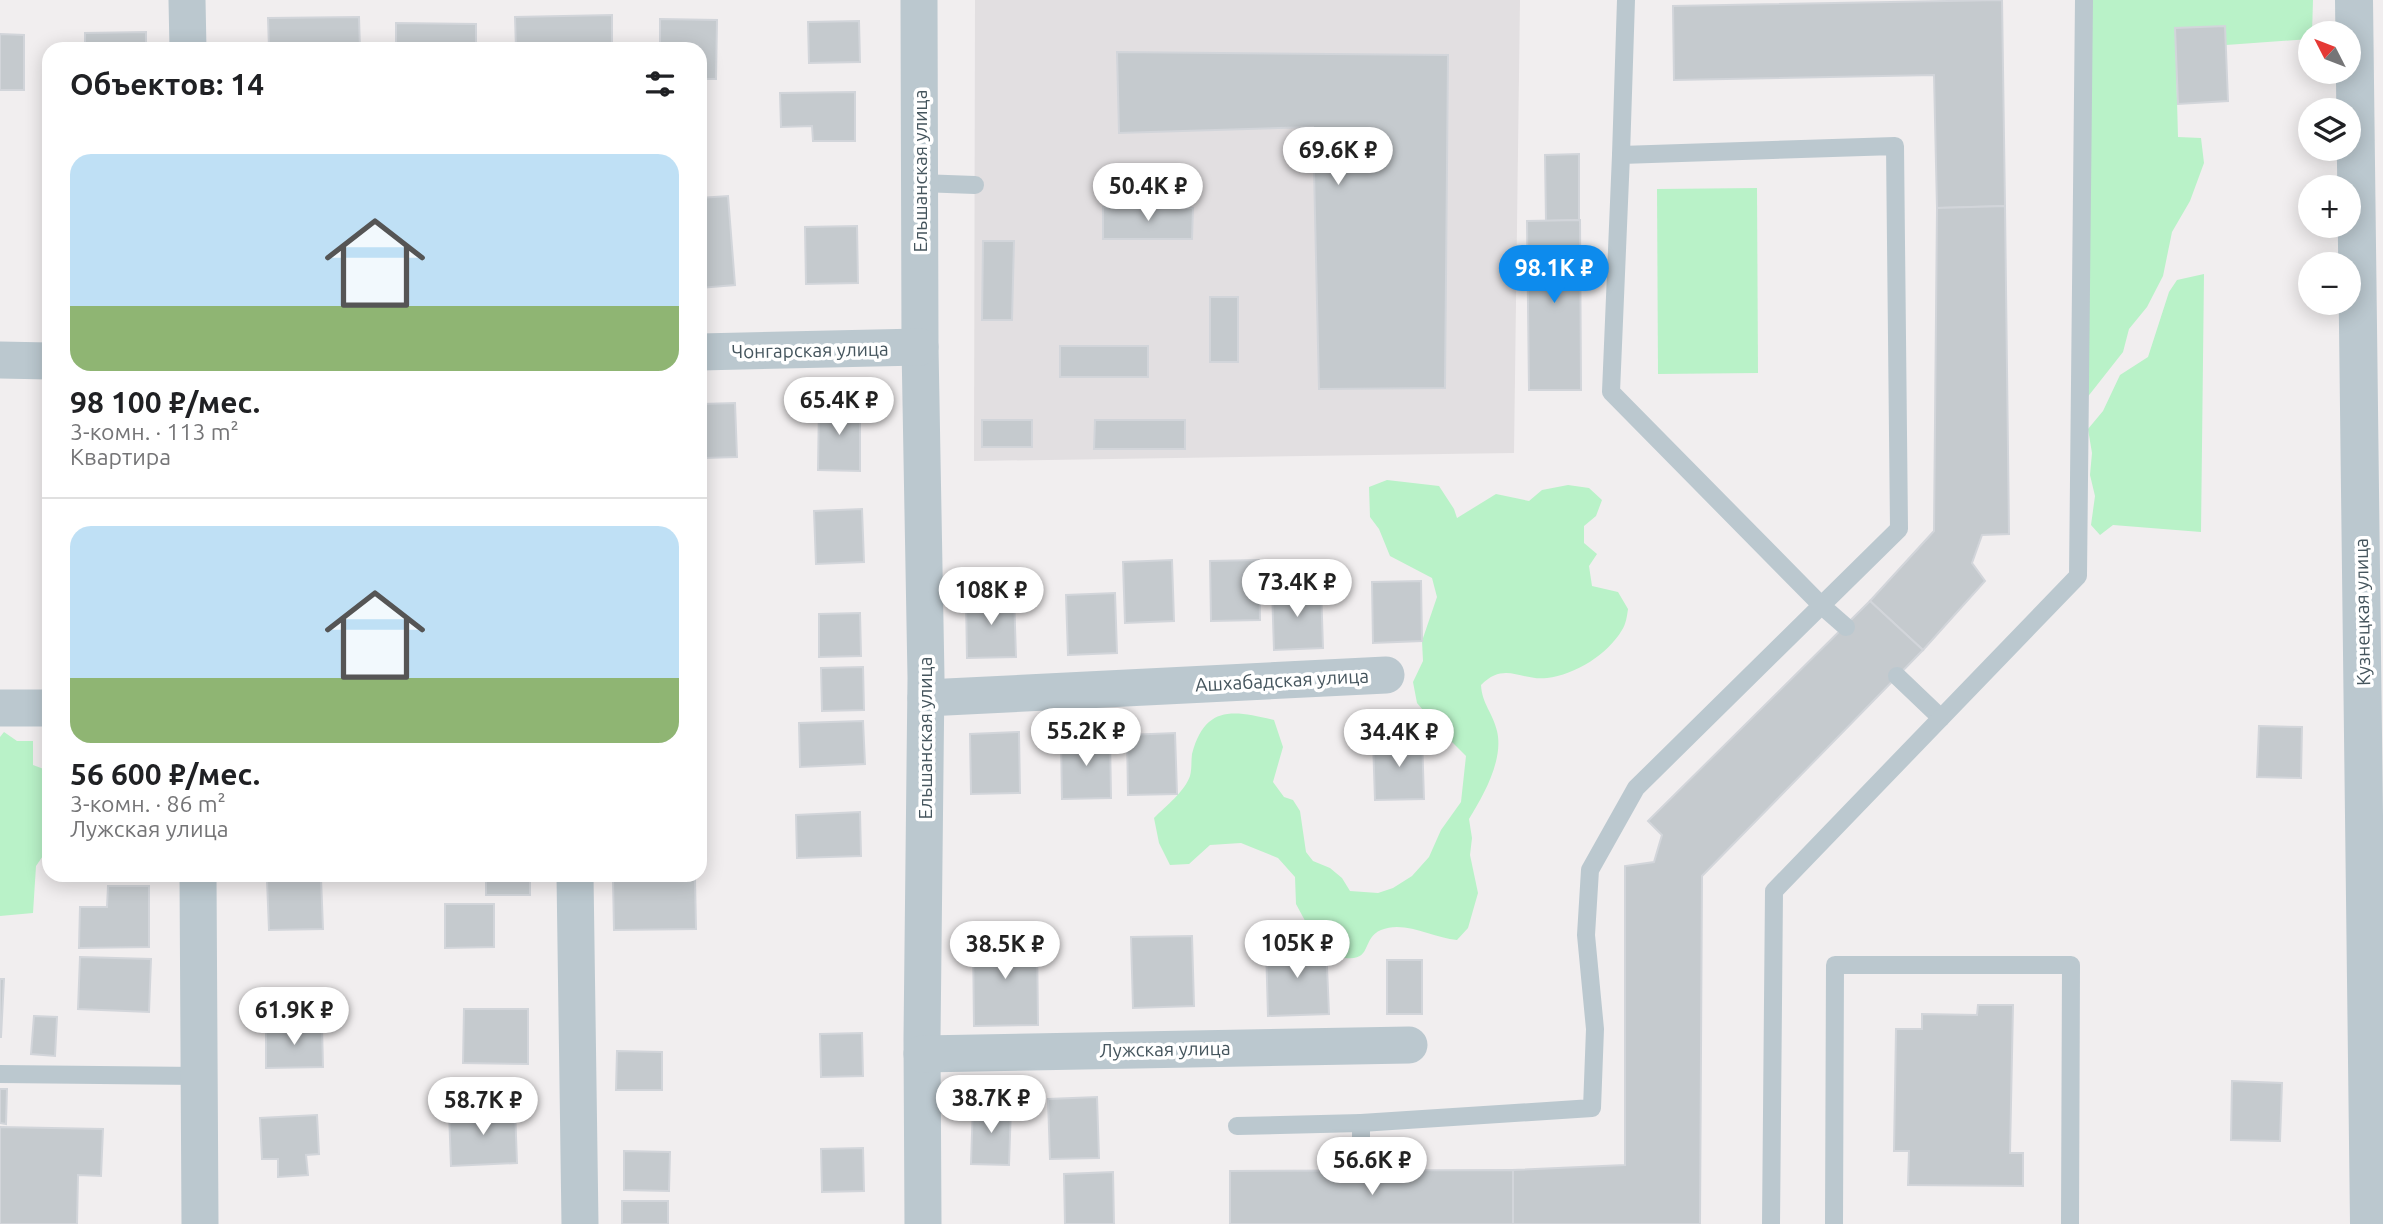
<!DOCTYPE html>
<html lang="ru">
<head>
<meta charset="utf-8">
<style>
  :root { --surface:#fff; --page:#f6f6f6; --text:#202124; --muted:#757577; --line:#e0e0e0; --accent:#0d8bed }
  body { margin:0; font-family:Ubuntu,sans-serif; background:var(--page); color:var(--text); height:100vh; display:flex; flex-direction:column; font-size:26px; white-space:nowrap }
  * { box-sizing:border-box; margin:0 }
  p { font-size:23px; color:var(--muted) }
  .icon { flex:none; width:38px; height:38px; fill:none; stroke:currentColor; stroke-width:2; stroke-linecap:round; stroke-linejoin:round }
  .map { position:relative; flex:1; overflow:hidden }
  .side { position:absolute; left:42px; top:42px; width:665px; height:840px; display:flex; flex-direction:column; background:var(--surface); border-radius:21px; box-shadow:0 4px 18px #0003 }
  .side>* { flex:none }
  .needle { width:46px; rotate:312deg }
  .fabs { position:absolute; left:2298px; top:21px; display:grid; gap:14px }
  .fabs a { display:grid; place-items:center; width:63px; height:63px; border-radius:50%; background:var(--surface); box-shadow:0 4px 18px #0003; font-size:35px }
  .price { position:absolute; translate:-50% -60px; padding:0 16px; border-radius:24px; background:#fff; color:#222; font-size:23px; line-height:46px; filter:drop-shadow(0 2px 4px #0008) }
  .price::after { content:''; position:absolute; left:50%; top:42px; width:21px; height:16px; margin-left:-10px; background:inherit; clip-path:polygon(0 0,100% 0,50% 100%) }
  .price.active { background:var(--accent); color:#fff }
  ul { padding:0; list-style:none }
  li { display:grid; align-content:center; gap:14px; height:371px; padding:0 28px }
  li+li { border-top:2px solid var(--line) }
  li span { display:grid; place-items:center; height:217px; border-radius:21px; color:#555 }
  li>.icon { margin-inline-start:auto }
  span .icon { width:126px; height:126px; fill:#fffc; stroke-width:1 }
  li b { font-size:30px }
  h2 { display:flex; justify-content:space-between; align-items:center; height:84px; padding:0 28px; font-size:30px }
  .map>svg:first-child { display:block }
  .education { fill:#e2dfe1 }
  .green { fill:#b9f2c8 }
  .building { fill:#c5cace; stroke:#d2d5da; stroke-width:2 }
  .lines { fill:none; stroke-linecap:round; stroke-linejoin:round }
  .service { stroke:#bbc8cf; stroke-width:18 }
  .minor { stroke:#bbc8cf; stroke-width:37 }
  .tertiary { stroke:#bbc8cf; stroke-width:38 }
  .labels { text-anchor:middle; stroke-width:7; stroke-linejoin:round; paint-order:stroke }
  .street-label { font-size:19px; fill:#45555d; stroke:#fff }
</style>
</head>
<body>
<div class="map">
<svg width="2383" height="1224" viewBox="0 0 2383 1224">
  <rect width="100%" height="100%" fill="#f1eeef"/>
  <polygon class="education" points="975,0 1520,0 1514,453 974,461"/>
  <g class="green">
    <polygon points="2082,0 2313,0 2312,33 2310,33 2310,39 2226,45 2224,26 2175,28 2178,137 2201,138 2204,163 2190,201 2172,232 2163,276 2147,307 2129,329 2123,352 2086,399"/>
    <polygon points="1757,188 1758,373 1658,374 1657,189"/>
    <polygon points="2204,274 2201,532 2113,525 2100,535 2091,525 2095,496 2090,475 2092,453 2088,429 2103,411 2120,375 2148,357 2169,292 2177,280"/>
    <path d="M1387 480 1439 486 1454 509 1457 518 1496 494 1529 501 1542 490 1568 485 1589 488 1602 500 1596 516 1584 526V543L1597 554 1589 566 1592 586 1618 592 1628 609C1627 616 1626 624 1622 630 1608 654 1575 675 1547 678 1520 681 1505 661 1481 685 1482 704 1493 713 1497 731 1504 760 1483 796 1469 819L1472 838 1470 855 1478 893 1468 928 1457 940C1433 938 1405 920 1381 930 1360 939 1374 964 1340 957L1332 946 1310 930 1296 904 1295 877 1278 858 1241 843 1210 845 1189 864 1170 865 1159 843 1154 818C1166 806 1185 791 1190 776 1192 769 1191 761 1192 754 1205 705 1233 710 1274 720L1283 747 1273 782 1284 797 1293 800 1300 811 1306 852 1313 861 1330 868 1342 878 1350 891 1378 893 1393 888 1412 876 1429 857 1441 830 1461 802 1466 756 1439 729 1417 703 1413 682 1423 661 1422 641 1437 597 1432 578 1390 556 1379 529 1370 517 1369 487Z"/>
    <path d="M4 732 17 741H33V765L49 771V810C37 821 49 834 49 847L36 866 33 913 0 916V737Z"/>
  </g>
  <g class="building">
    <polygon points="2002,0 2005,206 1937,208 1934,75 1674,80 1673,6"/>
    <polygon points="612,15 612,49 516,49 515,17"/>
    <polygon points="359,17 360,49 269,49 268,18"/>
    <polygon points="660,19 717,20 716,79 700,79 700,49 660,49"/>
    <polygon points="859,21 860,62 809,63 808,22"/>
    <polygon points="396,23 476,24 476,49 396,49"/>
    <polygon points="2225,26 2228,101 2178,104 2175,28"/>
    <polygon points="146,32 146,49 85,49 85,33"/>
    <polygon points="0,34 24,35 24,90 0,90"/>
    <polygon points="1117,52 1448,55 1445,388 1319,389 1313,127 1119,133"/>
    <polygon points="855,92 855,141 813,141 812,126 781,127 780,93"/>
    <polygon points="1579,154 1579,220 1546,221 1545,155"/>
    <polygon points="728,196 735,285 700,288 700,198"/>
    <polygon points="2005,206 2009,534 1982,535 1972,563 1985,581 1923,650 1870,601 1934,531 1937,208"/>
    <polygon points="1103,207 1193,208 1192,239 1103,239"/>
    <polygon points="1580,220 1581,390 1529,390 1527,221"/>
    <polygon points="857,226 858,283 806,284 805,227"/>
    <polygon points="983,241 1014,241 1012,320 982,320"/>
    <rect x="1210" y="297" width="28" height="65"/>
    <rect x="1060" y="346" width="88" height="31"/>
    <polygon points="735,403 737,457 704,458 702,404"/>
    <polygon points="819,403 860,403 860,471 818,470"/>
    <rect x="982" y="420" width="50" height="27"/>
    <polygon points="1095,420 1185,420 1185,449 1094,449"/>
    <polygon points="862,509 864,562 816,564 814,511"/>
    <polygon points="1172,560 1174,621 1125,623 1123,562"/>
    <polygon points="1259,560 1260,620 1211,621 1210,561"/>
    <polygon points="1421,581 1422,641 1373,643 1372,582"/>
    <polygon points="1321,588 1323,648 1274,650 1272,589"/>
    <polygon points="1115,593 1117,653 1068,655 1066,595"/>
    <polygon points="1014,596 1016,657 967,658 966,598"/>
    <polygon points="1870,601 1923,650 1702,876 1700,1224 1513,1224 1513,1170 1625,1165 1625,866 1654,862 1662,835 1648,821"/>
    <polygon points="860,613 861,656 819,657 819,614"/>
    <polygon points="863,667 864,710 822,711 821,668"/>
    <polygon points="863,721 865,764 800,767 799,723"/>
    <polygon points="2259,726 2302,727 2301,778 2257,777"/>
    <polygon points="1019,732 1020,793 971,794 970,734"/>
    <polygon points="1175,733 1177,794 1128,795 1127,735"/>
    <polygon points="1110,737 1111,798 1062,799 1061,739"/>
    <polygon points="1422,738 1424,799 1375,800 1373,740"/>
    <polygon points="860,812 861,856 797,858 796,815"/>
    <polygon points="386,875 451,875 451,878 386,881"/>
    <rect x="486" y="875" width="44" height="20"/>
    <polygon points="321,878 323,929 269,930 267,880"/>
    <polygon points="695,878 696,929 614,930 613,880"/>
    <polygon points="108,886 149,886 149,947 79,948 80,907 107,907"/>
    <polygon points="445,904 494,904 494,947 445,948"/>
    <polygon points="1037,936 1038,1025 974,1026 973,937"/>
    <polygon points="1192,936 1194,1006 1133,1008 1131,937"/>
    <polygon points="1326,943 1329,1014 1268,1016 1266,945"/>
    <polygon points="80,957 151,959 149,1012 78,1009"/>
    <rect x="1387" y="960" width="35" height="54"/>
    <polygon points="0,979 4,979 1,1037 0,1037"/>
    <polygon points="1978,1005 2013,1005 2010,1153 2023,1153 2023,1186 1908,1185 1909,1151 1894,1151 1896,1029 1922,1029 1922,1014 1977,1015"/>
    <polygon points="464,1009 528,1009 528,1064 463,1063"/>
    <polygon points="34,1016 57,1017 55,1056 31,1054"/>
    <polygon points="266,1027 322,1027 323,1067 266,1068"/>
    <polygon points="862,1033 863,1076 821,1077 820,1034"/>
    <polygon points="617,1051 662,1052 662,1090 616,1090"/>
    <polygon points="2232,1081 2282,1083 2280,1141 2231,1140"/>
    <polygon points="0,1089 7,1089 6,1124 0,1123"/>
    <polygon points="1097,1097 1099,1158 1050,1159 1048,1099"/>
    <polygon points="973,1105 1011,1106 1009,1165 971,1164"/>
    <polygon points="515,1109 517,1163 451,1166 449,1111"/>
    <polygon points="317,1115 319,1154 306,1155 308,1175 278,1177 278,1159 262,1159 260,1118"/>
    <polygon points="0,1127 103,1129 101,1176 78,1175 77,1224 0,1224"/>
    <polygon points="863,1148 864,1191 822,1192 821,1149"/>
    <polygon points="624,1151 670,1152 669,1191 624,1190"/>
    <polygon points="1513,1170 1513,1224 1230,1224 1230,1171"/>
    <polygon points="1113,1172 1114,1224 1065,1224 1064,1174"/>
    <rect x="622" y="1201" width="46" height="23"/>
  </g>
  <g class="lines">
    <g class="service">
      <polyline points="1621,155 1626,0"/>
      <polyline points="920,183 975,185"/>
      <polyline points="1897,676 1941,718"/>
      <polyline points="0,1074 199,1076"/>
      <polyline points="1237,1126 1361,1123"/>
      <polyline points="1361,1170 1361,1123 1592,1108 1595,1029 1586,935 1590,870 1636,788 1899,529 1895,146 1621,155 1611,392 1822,606 1846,627"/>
      <polyline points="1771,1224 1774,891 2078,576 2084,0"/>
      <polyline points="1834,1224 1835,965 2071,965 2070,1224"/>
    </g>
    <g class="minor">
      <polyline points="187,0 188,49"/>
      <polyline points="919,0 920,347 926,678 922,1039 923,1224"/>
      <polyline points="700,352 920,347"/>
      <polyline points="0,360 49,361"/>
      <polyline points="926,698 1386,675"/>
      <polyline points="0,708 49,708"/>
      <polyline points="198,875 200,1224"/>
      <polyline points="575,875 580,1224"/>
      <polyline points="922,1054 1409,1045"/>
    </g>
    <polyline class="tertiary" points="2354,0 2369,1224"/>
  </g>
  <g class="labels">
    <g class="street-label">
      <text transform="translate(920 171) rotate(-90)" y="7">Ельшанская улица</text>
      <text transform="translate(810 350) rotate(-1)" y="7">Чонгарская улица</text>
      <text transform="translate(2362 612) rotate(-91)" y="7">Кузнецкая улица</text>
      <text transform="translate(1282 680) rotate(-3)" y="7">Ашхабадская улица</text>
      <text transform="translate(925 738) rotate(-90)" y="7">Ельшанская улица</text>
      <text transform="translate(1165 1049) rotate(-1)" y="7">Лужская улица</text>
    </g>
  </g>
</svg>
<div class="fabs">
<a><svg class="needle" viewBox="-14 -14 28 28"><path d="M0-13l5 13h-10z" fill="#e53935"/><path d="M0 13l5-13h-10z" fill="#757577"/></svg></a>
<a><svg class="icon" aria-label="layers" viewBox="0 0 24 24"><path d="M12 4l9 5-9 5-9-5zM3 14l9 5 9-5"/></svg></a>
<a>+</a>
<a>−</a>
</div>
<b class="price" style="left:1338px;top:187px">69.6K ₽</b>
<b class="price" style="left:1148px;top:223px">50.4K ₽</b>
<b class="price active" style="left:1554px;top:305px">98.1K ₽</b>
<b class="price" style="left:839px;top:437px">65.4K ₽</b>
<b class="price" style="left:1297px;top:619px">73.4K ₽</b>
<b class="price" style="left:991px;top:627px">108K ₽</b>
<b class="price" style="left:1086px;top:768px">55.2K ₽</b>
<b class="price" style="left:1399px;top:769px">34.4K ₽</b>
<b class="price" style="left:1297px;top:980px">105K ₽</b>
<b class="price" style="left:1005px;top:981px">38.5K ₽</b>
<b class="price" style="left:294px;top:1047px">61.9K ₽</b>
<b class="price" style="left:991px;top:1135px">38.7K ₽</b>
<b class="price" style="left:483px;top:1137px">58.7K ₽</b>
<b class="price" style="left:1372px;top:1197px">56.6K ₽</b>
<section class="side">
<h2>Объектов: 14<svg class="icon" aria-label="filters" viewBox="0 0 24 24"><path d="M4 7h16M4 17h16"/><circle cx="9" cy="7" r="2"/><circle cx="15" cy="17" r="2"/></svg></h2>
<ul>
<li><span style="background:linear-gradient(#bfe0f5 70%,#8fb573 0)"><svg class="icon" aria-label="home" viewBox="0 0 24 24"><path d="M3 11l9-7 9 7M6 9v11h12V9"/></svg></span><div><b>98 100 ₽/мес.</b><p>3-комн. · 113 m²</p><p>Квартира</p></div></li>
<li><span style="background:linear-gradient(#bfe0f5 70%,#8fb573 0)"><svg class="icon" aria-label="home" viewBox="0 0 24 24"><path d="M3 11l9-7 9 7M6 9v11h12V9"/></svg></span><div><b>56 600 ₽/мес.</b><p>3-комн. · 86 m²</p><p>Лужская улица</p></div></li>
</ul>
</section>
</div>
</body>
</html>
